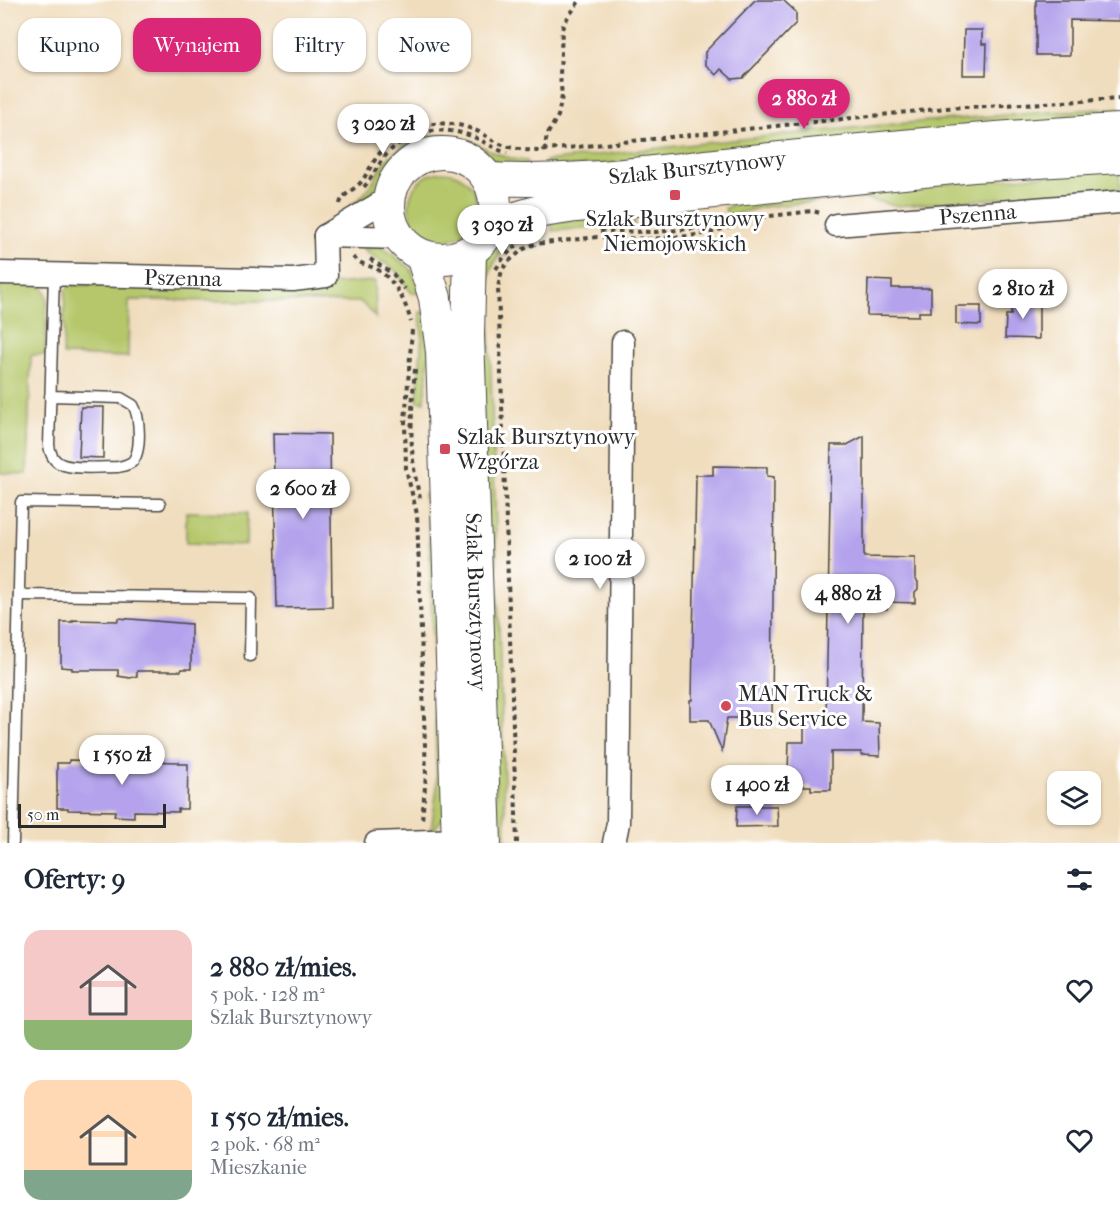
<!DOCTYPE html>
<html lang="pl">
<head>
<meta charset="utf-8">
<style>
  :root { --surface:#fff; --page:#f2f2f3; --text:#1f2937; --muted:#747a83; --accent:#db2777 }
  body { margin:0; font-family:"IM FELL French Canon",serif; background:var(--page); color:var(--text); height:100vh; display:flex; flex-direction:column; font-size:22px; white-space:nowrap }
  * { box-sizing:border-box; margin:0 }
  p { font-size:20px; color:var(--muted) }
  .icon { flex:none; width:33px; height:33px; fill:none; stroke:currentColor; stroke-width:2; stroke-linecap:round; stroke-linejoin:round }
  .map { position:relative; height:843px; overflow:hidden }
  .drawer { display:flex; flex-direction:column; background:var(--surface); flex:1 }
  .drawer>* { flex:none }
  .top-card { position:absolute; left:18px; top:18px; width:600px; height:54px; display:flex; gap:12px }
  .tools { position:absolute; left:1047px; top:771px; display:grid; gap:12px }
  .tools a { display:grid; place-items:center; width:54px; height:54px; border-radius:12px; background:var(--surface); box-shadow:0 2px 4px #0004; font-size:30px }
  .scale { position:absolute; left:18px; bottom:15px; width:148px; box-sizing:border-box; padding-left:6px; border:3px solid #2b2b2b; border-top:0; font-size:16px; line-height:21px; white-space:nowrap; color:#2b2b2b; -webkit-text-stroke:4px #fff; paint-order:stroke }
  .price { position:absolute; translate:-50% -51px; padding:0 14px; border-radius:21px; background:#fff; color:#222; font-size:20px; line-height:39px; filter:drop-shadow(0 2px 3px #0008) }
  .price::after { content:''; position:absolute; left:50%; top:36px; width:18px; height:14px; margin-left:-9px; background:inherit; clip-path:polygon(0 0,100% 0,50% 100%) }
  .price.current { background:var(--accent); color:#fff }
  ul { padding:0; list-style:none }
  li { display:flex; align-items:center; gap:18px; height:150px; padding:0 24px }
  li span { display:grid; place-items:center; flex:none; width:168px; height:120px; border-radius:18px; color:#555 }
  li>.icon { margin-inline-start:auto }
  span .icon { width:72px; height:72px; fill:#fffc; stroke-width:1 }
  li b { font-size:26px }
  h2 { display:flex; justify-content:space-between; align-items:center; height:72px; padding:0 24px; font-size:26px }
  .chip { padding:0 21px; border-radius:18px; background:var(--surface); box-shadow:0 2px 4px #0004; font-size:21px; line-height:54px }
  .chip.current { background:var(--accent); color:#fff }
  .map>svg:first-child { display:block }
  .green { fill:#b5c76b; stroke:#70794b; stroke-width:1.5 }
  .building { fill:#b4a3ec }
  .lines { fill:none; stroke-linecap:round; stroke-linejoin:round }
  .lane-casing { stroke:#494641; stroke-width:13 }
  .street-casing { stroke:#494641; stroke-width:25 }
  .secondary-casing { stroke:#494641; stroke-width:34 }
  .path { stroke:#494641; stroke-width:4; stroke-dasharray:4.5 4.5; stroke-linecap:butt }
  .lane { stroke:#fff; stroke-width:10 }
  .street { stroke:#fff; stroke-width:22 }
  .secondary { stroke:#fff; stroke-width:32 }
  .poi-dot { fill:#d1495b; stroke:#fff; stroke-width:2 }
  .labels { text-anchor:middle; stroke-width:6; stroke-linejoin:round; paint-order:stroke }
  .street-label { font-size:22px; fill:#2b2b2b; stroke:#fff }
  .poi-label { font-size:22px; fill:#2b2b2b; stroke:#fff; text-anchor:start }
</style>
</head>
<body>
<div class="map">
<svg width="1120" height="843" viewBox="0 0 1120 843">
  <rect width="100%" height="100%" fill="#fff"/>
  <filter id="ink" filterUnits="userSpaceOnUse"><feTurbulence type="fractalNoise" baseFrequency=".0167" numOctaves="2"/><feDisplacementMap in="SourceGraphic" scale="12" xChannelSelector="R" yChannelSelector="G"/><feConvolveMatrix kernelMatrix="1 2 1 2 8 2 1 2 1" color-interpolation-filters="sRGB"/></filter>
  <filter id="wash" filterUnits="userSpaceOnUse"><feTurbulence type="fractalNoise" baseFrequency=".008" numOctaves="4" result="noise"/><feDisplacementMap in="SourceGraphic" scale="24" xChannelSelector="R" yChannelSelector="G"/><feGaussianBlur stdDeviation="1.35" result="paint"/><feColorMatrix in="noise" values="0 0 0 0 0 0 0 0 0 0 0 0 0 0 0 0 0 1.4 0 .05"/><feComposite in="paint" operator="in"/></filter>
  <g filter="url(#wash)">
    <rect width="100%" height="100%" fill="#f0ddbd"/>
    <g class="green">
      <path d="M1120 108V118L546 169V161C737 138 928 118 1120 108Z"/>
      <path d="M444 134C474 138 496 159 527 161V169C518 168 508 168 500 164 492 160 485 152 478 147 454 133 420 134 399 153 384 166 381 186 367 198 363 202 357 205 352 208L351 205C368 193 370 186 380 169 394 146 417 136 444 134Z"/>
      <polygon points="1120,169 1120,189 898,206 867,199 852,198 762,207 728,216 725,208 743,201"/>
      <circle cx="443" cy="206" r="34"/>
      <polygon points="599,218 635,220 634,228 596,227 553,231 552,222"/>
      <path d="M533 226 534 234C515 238 497 252 491 271 488 279 490 287 483 293L485 263 489 256 505 237Z"/>
      <path d="M381 247 392 254 410 268 423 294 412 293C404 285 400 274 391 267 382 260 367 257 363 248Z"/>
      <polygon points="0,278 35,278 44,289 47,297 45,355 31,355 27,474 0,473"/>
      <polygon points="375,281 376,318 361,302 129,300 128,357 63,355 65,291 70,285 327,284"/>
      <polygon points="420,312 426,312 430,341 425,402 417,401 422,336"/>
      <polygon points="481,313 489,313 506,843 497,843"/>
      <polygon points="431,492 446,814 436,827 431,830 437,787 429,530 424,494"/>
      <polygon points="186,512 247,513 246,545 186,543"/>
    </g>
    <g id="blocks">
      <g class="building">
        <polygon points="755,0 783,0 796,12 796,23 743,78 732,79 721,69 716,75 705,64 705,52"/>
        <polygon points="1036,0 1120,0 1120,21 1070,20 1070,55 1036,55"/>
        <polygon points="964,30 982,30 982,44 987,44 986,75 963,75"/>
        <polygon points="868,280 892,281 892,288 931,288 931,312 919,312 919,316 867,315"/>
        <polygon points="1012,298 1039,302 1039,339 1005,338 1006,315 1011,315"/>
        <polygon points="956,306 981,306 981,325 956,324"/>
        <polygon points="81,407 104,407 103,458 79,457"/>
        <polygon points="273,433 330,434 332,607 277,608"/>
        <polygon points="864,436 864,557 915,558 915,578 918,582 918,589 915,592 915,603 887,602 887,609 863,608 862,722 879,723 880,756 861,755 861,752 831,752 831,790 811,790 811,786 794,786 794,772 788,772 789,742 804,742 804,716 826,716 831,445 847,445"/>
        <polygon points="713,466 767,467 767,476 774,477 772,718 727,718 722,751 709,720 690,720 690,700 692,700 696,475 713,475"/>
        <polygon points="118,618 191,624 191,669 182,669 181,671 137,671 137,676 130,678 118,676 118,670 72,670 72,668 61,667 61,622 73,622 72,620 118,621"/>
        <polygon points="115,758 134,758 134,761 179,762 179,764 188,764 187,809 178,809 178,812 134,811 134,817 114,816 115,811 68,810 68,808 57,808 57,763 69,763 69,760 115,761"/>
        <polygon points="737,806 777,806 778,826 736,827"/>
      </g>
    </g>
  </g>
  <g filter="url(#ink)">
    <use href="#blocks" fill-opacity="0" stroke="#494641" stroke-width="1.5"/>
    <g class="lines">
      <g class="lane-casing">
        <g id="lane">
          <path d="M50 396 121 398 133 405C140 416 142 452 132 462 128 465 123 466 118 467 103 467 74 470 61 464 53 461 50 453 49 445L54 274"/>
          <polyline points="19,595 251,598 250,656"/>
          <polyline points="13,843 21,502 160,504"/>
        </g>
      </g>
      <g class="street-casing">
        <g id="street">
          <path id="s1" d="M836 225 1120 202"/>
          <polyline points="325,236 400,238"/>
          <polyline points="325,236 389,198"/>
          <path id="s2" d="M0 273 293 280 326 276 325 236"/>
          <polyline points="376,843 458,840"/>
          <polyline points="614,843 618,823 623,342"/>
        </g>
      </g>
      <g class="secondary-casing">
        <g id="secondary">
          <circle cx="442" cy="206" r="53"/>
          <path id="s3" d="M488 179C576 184 664 170 752 161 875 148 997 136 1120 130"/>
          <polyline points="492,225 536,212 576,206 973,166 1120,157"/>
          <path id="s4" d="M470 252 468 335 485 843"/>
          <polyline points="422,256 435,298 442,352 458,843"/>
        </g>
      </g>
      <g class="path">
        <polyline points="544,151 547,135 558,116 562,96 560,75 562,29 564,23 580,0"/>
        <path d="M364 187C373 177 378 163 388 153 410 129 444 125 474 137 485 142 495 149 507 153"/>
        <path d="M340 204C342 193 358 189 364 178 370 168 376 157 384 148 406 125 441 118 469 128 480 131 488 138 498 143 510 149 525 150 538 151L947 108 1120 99"/>
        <polyline points="600,231 655,232 701,228 735,217"/>
        <path d="M353 257C360 265 370 265 378 270 396 281 406 303 411 322"/>
        <polyline points="370,259 393,274 405,289"/>
        <polyline points="496,269 504,257 517,245"/>
        <polyline points="412,330 405,422 406,469 417,514 426,775 422,821"/>
        <path d="M415 369C411 417 408 452 420 498"/>
        <polyline points="517,843 498,287 502,270 507,263 522,250 535,244 597,237 649,239 688,236 710,233 754,218 813,211 820,213"/>
      </g>
      <use href="#lane" class="lane"/>
      <use href="#street" class="street"/>
      <use href="#secondary" class="secondary"/>
    </g>
  </g>
  <g class="poi-dot">
    <rect x="669" y="189" width="12" height="12" rx="3"/>
    <rect x="439" y="443" width="12" height="12" rx="3"/>
    <circle cx="726" cy="706" r="6"/>
  </g>
  <g class="labels">
    <g class="street-label">
      <text dy="8" stroke="none"><textPath href="#s3" startOffset="210">Szlak Bursztynowy</textPath></text>
      <text dy="8" stroke="none"><textPath href="#s1" startOffset="142">Pszenna</textPath></text>
      <text dy="8" stroke="none"><textPath href="#s2" startOffset="183">Pszenna</textPath></text>
      <text dy="8" stroke="none"><textPath href="#s4" startOffset="350">Szlak Bursztynowy</textPath></text>
    </g>
    <g class="poi-label">
      <text x="675" y="226" text-anchor="middle">Szlak Bursztynowy<tspan x="675" dy="25">Niemojowskich</tspan></text>
      <text x="457" y="444">Szlak Bursztynowy<tspan x="457" dy="25">Wzgórza</tspan></text>
      <text x="738" y="701">MAN Truck &amp;<tspan x="738" dy="25">Bus Service</tspan></text>
    </g>
  </g>
</svg>
<div class="tools">
<a><svg class="icon" aria-label="layers" viewBox="0 0 24 24"><path d="M12 4l9 5-9 5-9-5zM3 14l9 5 9-5"/></svg></a>
</div>
<div class="scale">50 m</div>
<b class="price current" style="left:804px;top:130px">2 880 zł</b>
<b class="price" style="left:383px;top:155px">3 020 zł</b>
<b class="price" style="left:502px;top:256px">3 030 zł</b>
<b class="price" style="left:1023px;top:320px">2 810 zł</b>
<b class="price" style="left:303px;top:520px">2 600 zł</b>
<b class="price" style="left:600px;top:590px">2 100 zł</b>
<b class="price" style="left:848px;top:625px">4 880 zł</b>
<b class="price" style="left:122px;top:786px">1 550 zł</b>
<b class="price" style="left:757px;top:816px">1 400 zł</b>
<div class="top-card">
<a class="chip">Kupno</a>
<a class="chip current">Wynajem</a>
<a class="chip">Filtry</a>
<a class="chip">Nowe</a>
</div>
</div>
<section class="drawer">
<h2>Oferty: 9<svg class="icon" aria-label="filters" viewBox="0 0 24 24"><path d="M4 7h16M4 17h16"/><circle cx="9" cy="7" r="2"/><circle cx="15" cy="17" r="2"/></svg></h2>
<ul>
<li><span style="background:linear-gradient(#f6c9c9 75%,#8fb573 0)"><svg class="icon" aria-label="home" viewBox="0 0 24 24"><path d="M3 11l9-7 9 7M6 9v11h12V9"/></svg></span><div><b>2 880 zł/mies.</b><p>5 pok. · 128 m²</p><p>Szlak Bursztynowy</p></div><svg class="icon" aria-label="heart" viewBox="0 0 24 24"><path d="M12 20l-8-8c-3-5 5-10 8-4 3-6 11-1 8 4z"/></svg></li>
<li><span style="background:linear-gradient(#ffd9b3 75%,#7fa58c 0)"><svg class="icon" aria-label="home" viewBox="0 0 24 24"><path d="M3 11l9-7 9 7M6 9v11h12V9"/></svg></span><div><b>1 550 zł/mies.</b><p>2 pok. · 68 m²</p><p>Mieszkanie</p></div><svg class="icon" aria-label="heart" viewBox="0 0 24 24"><path d="M12 20l-8-8c-3-5 5-10 8-4 3-6 11-1 8 4z"/></svg></li>
</ul>
</section>
</body>
</html>
